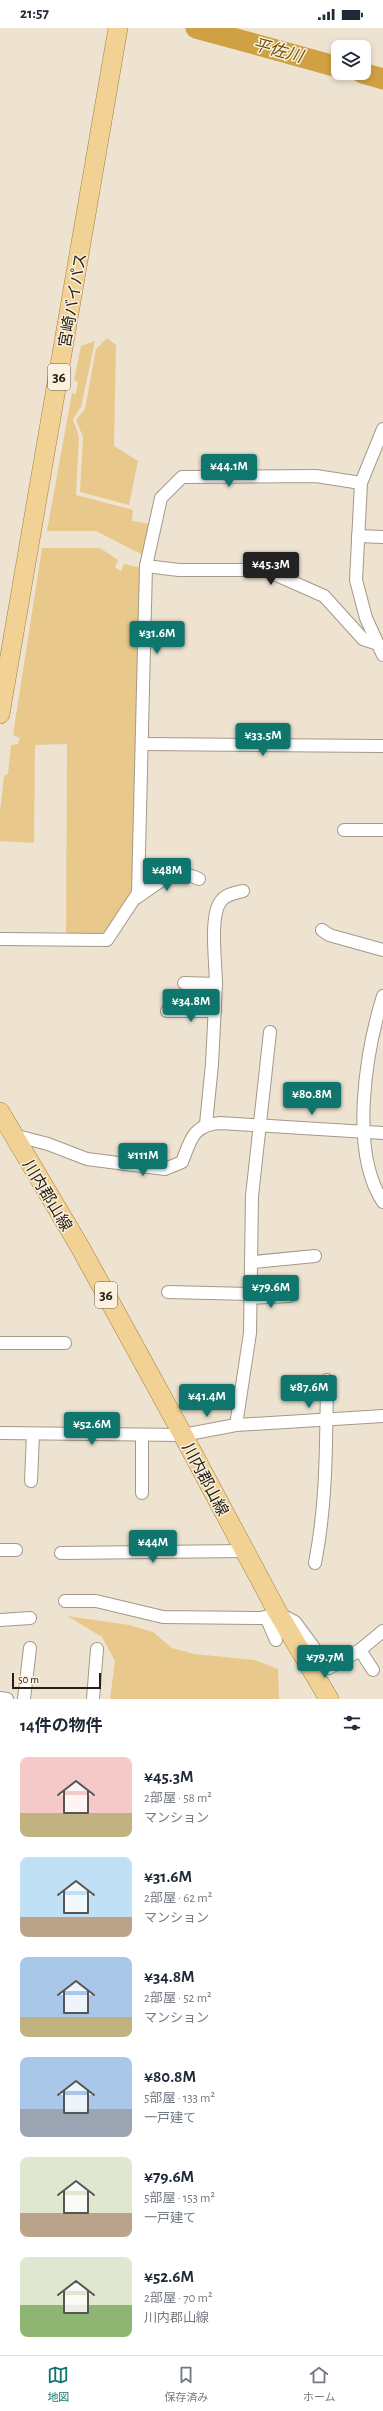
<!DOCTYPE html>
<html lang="ja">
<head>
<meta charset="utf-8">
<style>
  :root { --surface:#fff; --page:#f2f2f3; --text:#1f2937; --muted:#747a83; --line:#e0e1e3; --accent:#0f766e }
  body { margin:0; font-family:"Alegreya Sans","Noto Sans JP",sans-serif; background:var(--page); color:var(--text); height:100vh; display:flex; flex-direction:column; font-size:15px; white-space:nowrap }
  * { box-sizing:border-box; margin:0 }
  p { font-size:13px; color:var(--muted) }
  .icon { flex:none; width:22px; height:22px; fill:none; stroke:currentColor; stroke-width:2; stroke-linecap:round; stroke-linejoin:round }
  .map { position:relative; height:1671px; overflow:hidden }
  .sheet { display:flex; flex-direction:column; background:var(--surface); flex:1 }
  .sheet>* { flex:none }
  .buttons { position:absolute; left:331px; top:12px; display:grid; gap:8px }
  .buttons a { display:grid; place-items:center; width:40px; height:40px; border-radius:8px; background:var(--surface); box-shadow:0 2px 6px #0003; font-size:20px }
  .scale { position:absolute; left:12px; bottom:10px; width:89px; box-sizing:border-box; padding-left:4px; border:2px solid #26221b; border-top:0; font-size:11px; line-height:14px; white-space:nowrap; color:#26221b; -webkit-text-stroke:3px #fbf1de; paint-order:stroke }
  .price { position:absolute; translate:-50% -34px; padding:0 9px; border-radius:4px; background:var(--accent); color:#fff; font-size:13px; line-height:26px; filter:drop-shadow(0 1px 2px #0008) }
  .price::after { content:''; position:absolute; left:50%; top:24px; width:12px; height:9px; margin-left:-6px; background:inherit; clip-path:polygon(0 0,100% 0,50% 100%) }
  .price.on { background:#222; color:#fff }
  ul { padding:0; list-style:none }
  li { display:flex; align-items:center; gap:12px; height:100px; padding:0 20px }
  li span { display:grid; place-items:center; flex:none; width:112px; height:80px; border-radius:8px; color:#555 }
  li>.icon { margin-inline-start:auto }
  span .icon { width:48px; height:48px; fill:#fffc; stroke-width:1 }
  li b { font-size:17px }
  h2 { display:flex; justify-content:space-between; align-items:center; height:48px; padding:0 20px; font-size:17px }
  .status { display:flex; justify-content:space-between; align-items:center; height:28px; padding:0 20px; background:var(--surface); direction:ltr }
  .status svg { height:11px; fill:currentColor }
  .menu { display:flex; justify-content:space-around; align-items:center; height:56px; border-top:1px solid var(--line); background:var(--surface); font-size:11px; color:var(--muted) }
  .menu a { display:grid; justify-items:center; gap:2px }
  .menu .on { color:var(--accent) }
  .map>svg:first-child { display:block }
  .green { fill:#e9c88c }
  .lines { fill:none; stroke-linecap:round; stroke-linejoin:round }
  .river { stroke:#d0a143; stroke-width:21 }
  .minor-casing { stroke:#a39988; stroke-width:14 }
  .primary-casing { stroke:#a4813b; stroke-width:20 }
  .minor { stroke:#fff; stroke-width:12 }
  .primary { stroke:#f1d294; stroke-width:19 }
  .labels { text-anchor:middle; stroke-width:3; stroke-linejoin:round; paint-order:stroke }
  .shield { fill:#fbf1de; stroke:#666056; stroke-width:1 }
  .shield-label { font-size:15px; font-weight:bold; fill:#26221b }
  .street-label { font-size:16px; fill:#26221b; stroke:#fbf1de }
  .water-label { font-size:17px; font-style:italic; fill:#705105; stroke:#fbf1de }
</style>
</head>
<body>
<div class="status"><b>21:57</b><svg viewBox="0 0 49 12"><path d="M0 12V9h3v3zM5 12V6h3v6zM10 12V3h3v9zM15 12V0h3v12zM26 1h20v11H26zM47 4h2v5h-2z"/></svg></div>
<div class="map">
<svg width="383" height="1671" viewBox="0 0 383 1671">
  <rect width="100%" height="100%" fill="#eee3d1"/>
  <g class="green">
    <polygon points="107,310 116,317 114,418 138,433 129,477 80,464 83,409 76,392 85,381 96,321"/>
    <polygon points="95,313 81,379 73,391 79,409 76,467 133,482 132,493 151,496 143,527 96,503 47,503 72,365 76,366 78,354 74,352 81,318"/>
    <polygon points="42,520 100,520 118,532 115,540 121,543 124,536 142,540 133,860 105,907 66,908 67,716 35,717 34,815 0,813 0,784 4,748 8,746 11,717 18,716 20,710 13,707"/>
    <polygon points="67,1588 129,1597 153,1604 172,1620 194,1626 255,1632 278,1641 279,1671 110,1671 115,1633 102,1609"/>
  </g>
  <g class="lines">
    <g class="river">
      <polyline points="196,0 338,39"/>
      <polyline points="362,45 383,51"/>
    </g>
    <g class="minor-casing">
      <g id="minor">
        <polyline points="383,401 361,455 356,552 366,590 383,627"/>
        <polyline points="358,508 383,509"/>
        <polyline points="146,538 179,542 265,542 324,568 363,611 378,616"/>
        <polyline points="143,716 383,718"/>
        <polyline points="344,802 383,802"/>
        <path d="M136 870C158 856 172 838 199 851"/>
        <polyline points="322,902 329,907 383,922"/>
        <polyline points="0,911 107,912 138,865 146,538 161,470 182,449 316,448 361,455"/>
        <polyline points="184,955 216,956 212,1036 206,1096"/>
        <path d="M216 956C216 937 209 887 221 873 226 866 235 865 243 863"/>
        <path d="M383 968C366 1023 349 1123 383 1174"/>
        <polyline points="167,983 215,983"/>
        <path d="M13 1107 48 1116 87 1131 165 1141 182 1134C191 1111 193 1097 220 1095L383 1105"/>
        <polyline points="253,1234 315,1228"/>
        <polyline points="168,1264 251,1266"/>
        <polyline points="251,1270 289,1268"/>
        <polyline points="0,1315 65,1315"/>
        <polyline points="236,1397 250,1305 252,1168 270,1004"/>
        <polyline points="0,1405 183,1407 236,1397 383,1388"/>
        <polyline points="142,1407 142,1465"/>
        <polyline points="31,1453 33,1406"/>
        <polyline points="0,1522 16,1522"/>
        <polyline points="61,1525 244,1523"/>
        <path d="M315 1535C327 1474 326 1414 327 1352"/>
        <polyline points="65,1573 96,1573 163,1589 262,1590 278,1585 295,1594 329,1640 360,1622 383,1603"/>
        <polyline points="266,1589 276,1612"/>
        <polyline points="0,1592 30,1590"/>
        <polyline points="360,1622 373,1642"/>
        <polyline points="0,1670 7,1671"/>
        <polyline points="24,1671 30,1620"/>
        <polyline points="93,1671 97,1621"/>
      </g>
    </g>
    <g class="primary-casing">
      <g id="primary">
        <polyline points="0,686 118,0"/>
        <polyline points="0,1084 80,1219 183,1407 278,1585 329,1671"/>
      </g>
    </g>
    <use href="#minor" class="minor"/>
    <use href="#primary" class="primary"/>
  </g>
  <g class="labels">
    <g class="shield">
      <rect x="48" y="336" width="22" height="26" rx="3"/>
      <rect x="95" y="1254" width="22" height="26" rx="3"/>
    </g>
    <g class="shield-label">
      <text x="59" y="354">36</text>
      <text x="106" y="1272">36</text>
    </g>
    <g class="street-label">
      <text transform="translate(72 272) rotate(-80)" y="6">宮崎バイパス</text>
      <text transform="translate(48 1167) rotate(59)" y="6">川内郡山線</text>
      <text transform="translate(206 1451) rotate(62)" y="6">川内郡山線</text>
    </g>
    <g class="water-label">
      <text transform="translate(278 22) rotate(15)" y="6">平佐川</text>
    </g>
  </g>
</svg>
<div class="buttons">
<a><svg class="icon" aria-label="layers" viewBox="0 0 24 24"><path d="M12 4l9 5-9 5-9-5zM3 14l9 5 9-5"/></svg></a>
</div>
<div class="scale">50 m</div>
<b class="price" style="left:229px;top:460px">¥44.1M</b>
<b class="price on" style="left:271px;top:558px">¥45.3M</b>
<b class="price" style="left:157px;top:627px">¥31.6M</b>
<b class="price" style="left:263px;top:729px">¥33.5M</b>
<b class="price" style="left:167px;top:864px">¥48M</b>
<b class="price" style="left:191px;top:995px">¥34.8M</b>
<b class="price" style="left:312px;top:1088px">¥80.8M</b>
<b class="price" style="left:143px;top:1149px">¥111M</b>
<b class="price" style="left:271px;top:1281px">¥79.6M</b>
<b class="price" style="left:309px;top:1381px">¥87.6M</b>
<b class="price" style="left:207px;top:1390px">¥41.4M</b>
<b class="price" style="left:92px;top:1418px">¥52.6M</b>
<b class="price" style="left:153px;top:1536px">¥44M</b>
<b class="price" style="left:325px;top:1651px">¥79.7M</b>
</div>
<section class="sheet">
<h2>14件の物件<svg class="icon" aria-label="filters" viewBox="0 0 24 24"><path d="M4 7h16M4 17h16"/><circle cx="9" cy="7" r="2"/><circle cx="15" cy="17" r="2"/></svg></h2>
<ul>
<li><span style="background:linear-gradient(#f6c9c9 70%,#c2b280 0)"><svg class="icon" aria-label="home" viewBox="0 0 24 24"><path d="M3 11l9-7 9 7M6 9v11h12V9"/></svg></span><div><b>¥45.3M</b><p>2部屋 · 58 m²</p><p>マンション</p></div></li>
<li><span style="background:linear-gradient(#bfe0f5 75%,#b9a48a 0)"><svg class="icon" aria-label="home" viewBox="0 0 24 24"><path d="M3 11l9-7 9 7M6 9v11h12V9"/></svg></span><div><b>¥31.6M</b><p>2部屋 · 62 m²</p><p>マンション</p></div></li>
<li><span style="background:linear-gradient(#a9c7e8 75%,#c2b280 0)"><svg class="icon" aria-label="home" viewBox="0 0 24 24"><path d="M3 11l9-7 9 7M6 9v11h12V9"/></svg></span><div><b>¥34.8M</b><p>2部屋 · 52 m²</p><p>マンション</p></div></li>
<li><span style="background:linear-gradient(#a9c7e8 65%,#9aa5b1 0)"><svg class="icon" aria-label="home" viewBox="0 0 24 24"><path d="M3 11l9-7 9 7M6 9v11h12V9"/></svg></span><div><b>¥80.8M</b><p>5部屋 · 133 m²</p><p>一戸建て</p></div></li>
<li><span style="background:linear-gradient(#dfe7d0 70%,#b9a48a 0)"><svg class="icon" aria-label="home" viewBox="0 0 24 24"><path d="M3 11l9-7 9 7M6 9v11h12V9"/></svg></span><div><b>¥79.6M</b><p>5部屋 · 153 m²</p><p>一戸建て</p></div></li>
<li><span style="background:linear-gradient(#dfe7d0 60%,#8fb573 0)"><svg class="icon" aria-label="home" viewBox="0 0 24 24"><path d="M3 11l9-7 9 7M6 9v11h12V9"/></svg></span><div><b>¥52.6M</b><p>2部屋 · 70 m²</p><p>川内郡山線</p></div></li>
</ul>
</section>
<nav class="menu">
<a class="on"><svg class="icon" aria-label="map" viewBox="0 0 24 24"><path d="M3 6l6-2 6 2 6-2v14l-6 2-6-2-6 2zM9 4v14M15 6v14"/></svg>地図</a>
<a><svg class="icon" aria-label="saved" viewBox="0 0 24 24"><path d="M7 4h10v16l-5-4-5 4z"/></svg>保存済み</a>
<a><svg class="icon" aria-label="home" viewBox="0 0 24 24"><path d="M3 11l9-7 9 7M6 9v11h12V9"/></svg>ホーム</a>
</nav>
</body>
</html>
